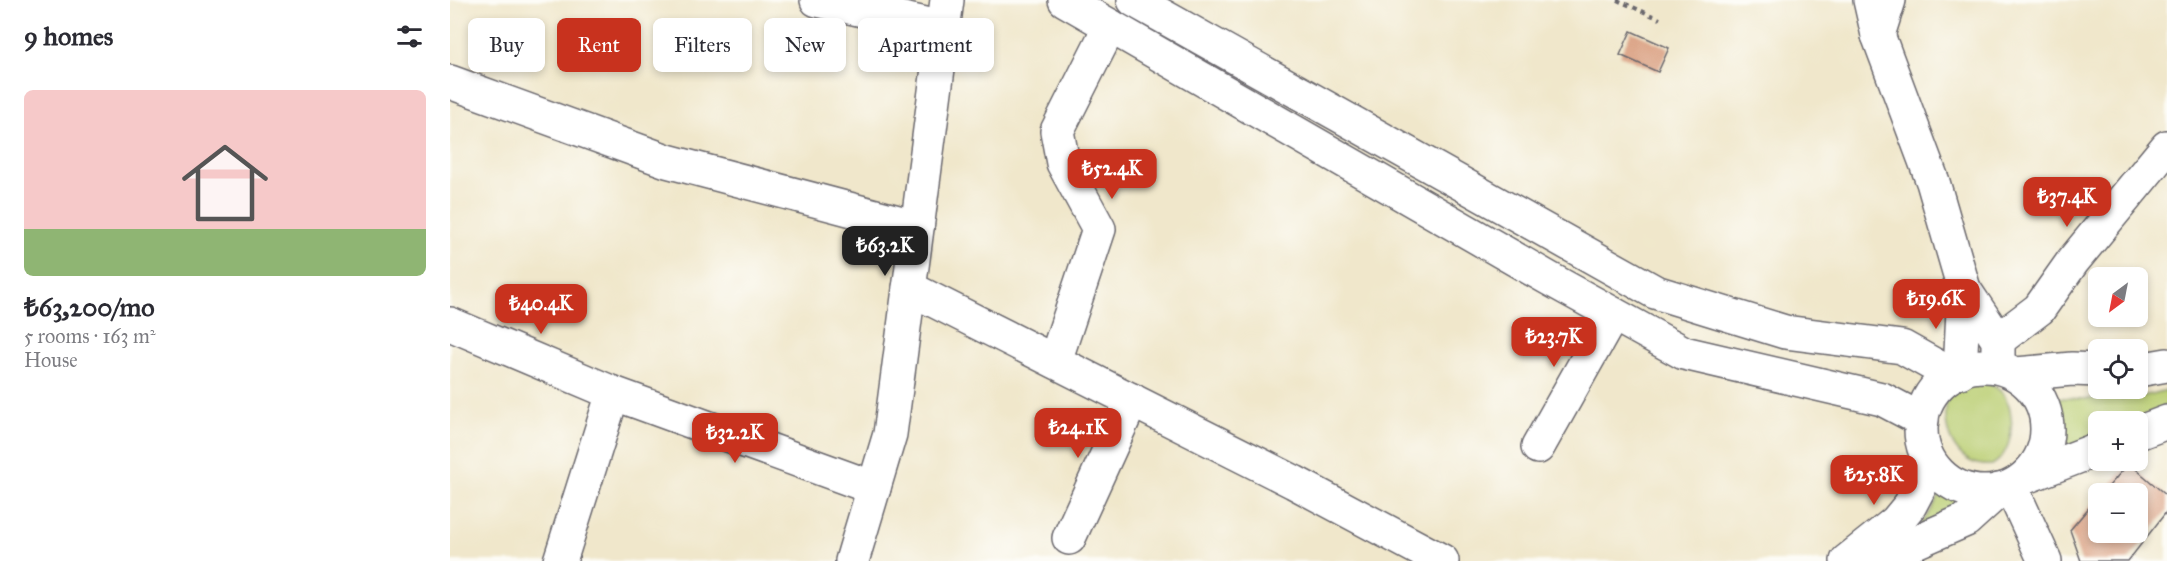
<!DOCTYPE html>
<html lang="en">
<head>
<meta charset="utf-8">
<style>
  :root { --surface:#fff; --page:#f7f7f7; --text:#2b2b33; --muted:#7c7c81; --line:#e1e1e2; --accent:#c8321e }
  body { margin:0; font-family:"IM FELL Great Primer",serif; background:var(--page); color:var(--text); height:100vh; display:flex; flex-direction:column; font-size:22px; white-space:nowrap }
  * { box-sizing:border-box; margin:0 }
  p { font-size:20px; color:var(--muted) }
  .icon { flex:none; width:33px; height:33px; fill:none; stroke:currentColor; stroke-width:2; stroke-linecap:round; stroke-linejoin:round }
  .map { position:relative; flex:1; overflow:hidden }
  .panel { display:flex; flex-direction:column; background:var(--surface); width:450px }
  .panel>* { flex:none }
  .hud { position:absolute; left:18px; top:18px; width:570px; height:54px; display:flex; gap:12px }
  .needle { width:39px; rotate:212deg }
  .tools { position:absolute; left:1638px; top:267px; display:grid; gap:12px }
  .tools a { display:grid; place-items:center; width:60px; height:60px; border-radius:9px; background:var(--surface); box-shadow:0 3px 9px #0003; font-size:30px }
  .price { position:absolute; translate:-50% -51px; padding:0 14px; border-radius:12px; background:var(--accent); color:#fff; font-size:20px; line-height:39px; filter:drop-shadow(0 2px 3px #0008) }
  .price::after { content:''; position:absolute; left:50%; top:36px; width:18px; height:14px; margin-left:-9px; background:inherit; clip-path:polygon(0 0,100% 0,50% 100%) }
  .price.current { background:#222; color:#fff }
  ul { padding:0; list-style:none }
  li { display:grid; align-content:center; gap:12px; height:318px; padding:0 24px }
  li+li { border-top:2px solid var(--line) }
  li span { display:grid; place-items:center; height:186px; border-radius:9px; color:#555 }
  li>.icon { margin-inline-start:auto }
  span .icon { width:108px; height:108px; fill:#fffc; stroke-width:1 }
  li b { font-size:26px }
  h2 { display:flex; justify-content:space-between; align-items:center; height:72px; padding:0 24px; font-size:26px }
  .chip { padding:0 21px; border-radius:9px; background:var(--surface); box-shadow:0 3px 9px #0003; font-size:21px; line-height:54px }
  .chip.current { background:var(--accent); color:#fff }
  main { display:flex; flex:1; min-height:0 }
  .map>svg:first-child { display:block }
  .green { fill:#b9cd71; stroke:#6e7856; stroke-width:1.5 }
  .building { fill:#d99d7e }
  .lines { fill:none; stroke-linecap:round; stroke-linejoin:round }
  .minor-casing { stroke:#6a676d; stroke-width:36 }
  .major-casing { stroke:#6a676d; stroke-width:36 }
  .path { stroke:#6a676d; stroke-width:4; stroke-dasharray:4.5 4.5; stroke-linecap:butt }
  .minor { stroke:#fff; stroke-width:33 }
  .major { stroke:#fff; stroke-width:33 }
</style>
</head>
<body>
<main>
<section class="panel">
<h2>9 homes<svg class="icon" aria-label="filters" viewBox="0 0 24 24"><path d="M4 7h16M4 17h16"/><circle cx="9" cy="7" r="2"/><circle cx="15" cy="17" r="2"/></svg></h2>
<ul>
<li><span style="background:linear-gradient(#f6c9c9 75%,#8fb573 0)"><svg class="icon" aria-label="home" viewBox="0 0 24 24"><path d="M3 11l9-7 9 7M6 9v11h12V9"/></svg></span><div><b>₺63,200/mo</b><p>5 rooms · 163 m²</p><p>House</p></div></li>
</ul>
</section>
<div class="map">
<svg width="1717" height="561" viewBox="0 0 1717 561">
  <rect width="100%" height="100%" fill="#fdfcf7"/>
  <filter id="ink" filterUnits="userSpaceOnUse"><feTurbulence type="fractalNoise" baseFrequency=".0167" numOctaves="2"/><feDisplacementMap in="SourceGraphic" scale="12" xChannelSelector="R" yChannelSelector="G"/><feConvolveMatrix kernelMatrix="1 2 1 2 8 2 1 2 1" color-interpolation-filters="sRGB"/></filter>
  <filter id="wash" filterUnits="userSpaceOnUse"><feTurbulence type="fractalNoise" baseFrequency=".008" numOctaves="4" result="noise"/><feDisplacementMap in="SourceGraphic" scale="24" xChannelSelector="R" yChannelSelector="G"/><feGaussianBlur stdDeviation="1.35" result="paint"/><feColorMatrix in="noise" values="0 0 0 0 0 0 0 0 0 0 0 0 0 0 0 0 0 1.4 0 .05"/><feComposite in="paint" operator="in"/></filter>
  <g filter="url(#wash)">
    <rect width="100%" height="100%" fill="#f0e7cb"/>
    <g class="green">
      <path d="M1520 378C1532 380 1545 384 1553 394 1567 413 1564 453 1542 465 1510 468 1494 437 1496 409 1496 404 1498 396 1501 391 1505 386 1515 382 1520 378Z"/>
      <path d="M1717 390V405L1683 421 1648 422V437L1603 453 1600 397C1639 400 1679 402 1717 390Z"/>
      <polygon points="1496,483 1527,500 1468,528 1482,509"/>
    </g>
    <g id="blocks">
      <g class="building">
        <polygon points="1181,31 1219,48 1208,72 1170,55"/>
        <polygon points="1679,463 1717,496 1717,511 1678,561 1631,561 1620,530 1648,497 1648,532 1688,532 1688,494 1652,494"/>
      </g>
    </g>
  </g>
  <g filter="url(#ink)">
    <use href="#blocks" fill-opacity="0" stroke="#6a676d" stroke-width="1.5"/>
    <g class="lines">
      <g class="minor-casing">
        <g id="minor">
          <polyline points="367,0 494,28"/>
          <polyline points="0,82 217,161 467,227"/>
          <polyline points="459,288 844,482 992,561"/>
          <polyline points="0,324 163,393 424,488"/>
          <polyline points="605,361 649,229 613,163 607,131 660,26"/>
          <polyline points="1088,447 1163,314"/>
          <polyline points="1561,487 1595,561"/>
          <polyline points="619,538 682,400"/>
          <polyline points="110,561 163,393"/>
          <polyline points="402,561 440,434 497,0"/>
        </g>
      </g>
      <g class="major-casing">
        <g id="major">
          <polyline points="615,0 1098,278 1234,353 1432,399 1472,420"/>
          <polyline points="684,0 1205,292 1335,332 1452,347 1502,375"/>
          <polyline points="1420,0 1428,35 1439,0"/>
          <polyline points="1428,35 1483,182 1514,289 1548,340 1548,367"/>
          <polyline points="1548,340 1589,309 1623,261 1717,147"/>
          <circle cx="1534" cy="429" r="63"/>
          <polyline points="1688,370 1717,365"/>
          <polyline points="1510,372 1514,289"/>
          <polyline points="1566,374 1622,369 1648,370"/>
          <polyline points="1688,433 1717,422"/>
          <polyline points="1578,476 1648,449"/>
          <polyline points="1397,561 1446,522 1460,505 1479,469 1476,455"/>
          <polyline points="1422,561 1516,520 1549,490"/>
        </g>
      </g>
      <polyline class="path" points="1167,0 1210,19"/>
      <use href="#minor" class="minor"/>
      <use href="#major" class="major"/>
    </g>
  </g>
</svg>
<div class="tools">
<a><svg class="needle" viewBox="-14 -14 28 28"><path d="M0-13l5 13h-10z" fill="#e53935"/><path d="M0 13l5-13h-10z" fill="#7c7c81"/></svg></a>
<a><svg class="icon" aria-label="locate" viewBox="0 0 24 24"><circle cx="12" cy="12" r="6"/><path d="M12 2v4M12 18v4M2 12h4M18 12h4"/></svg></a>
<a>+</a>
<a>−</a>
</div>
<b class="price" style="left:662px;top:200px">₺52.4K</b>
<b class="price" style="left:1617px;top:228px">₺37.4K</b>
<b class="price current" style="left:435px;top:277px">₺63.2K</b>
<b class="price" style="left:1486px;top:330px">₺19.6K</b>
<b class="price" style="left:91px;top:335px">₺40.4K</b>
<b class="price" style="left:1104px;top:368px">₺23.7K</b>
<b class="price" style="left:628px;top:459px">₺24.1K</b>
<b class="price" style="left:285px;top:464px">₺32.2K</b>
<b class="price" style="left:1424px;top:506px">₺25.8K</b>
<div class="hud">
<a class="chip">Buy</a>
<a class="chip current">Rent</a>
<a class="chip">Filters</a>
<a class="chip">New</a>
<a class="chip">Apartment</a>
</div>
</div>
</main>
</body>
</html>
